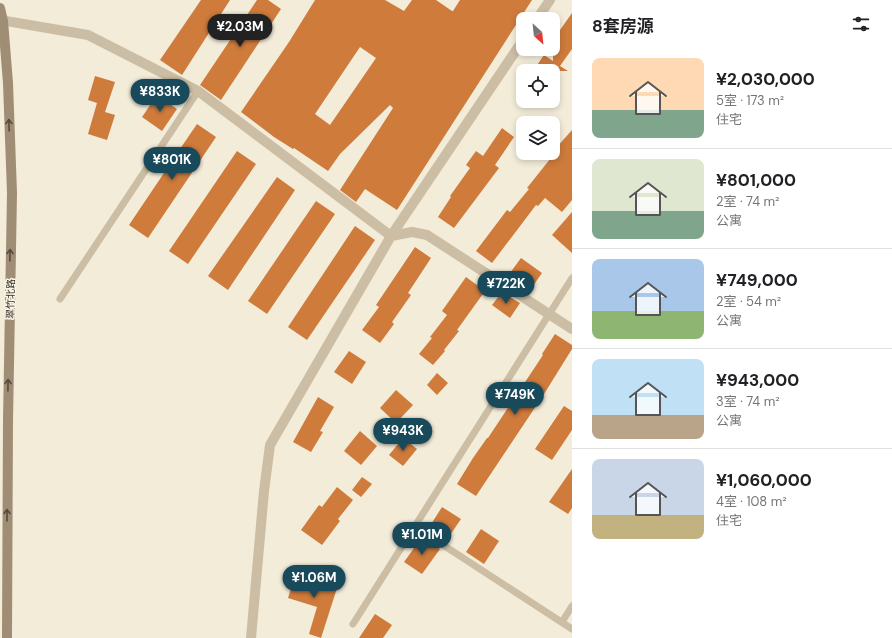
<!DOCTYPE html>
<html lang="zh">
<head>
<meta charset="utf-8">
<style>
  :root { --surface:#fff; --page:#f2f2f2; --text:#202124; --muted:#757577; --line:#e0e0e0; --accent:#194a5b }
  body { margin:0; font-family:"DM Sans","Noto Sans SC",sans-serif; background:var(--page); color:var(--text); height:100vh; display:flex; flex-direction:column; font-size:15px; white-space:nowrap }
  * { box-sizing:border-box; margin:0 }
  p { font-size:13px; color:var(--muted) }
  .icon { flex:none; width:22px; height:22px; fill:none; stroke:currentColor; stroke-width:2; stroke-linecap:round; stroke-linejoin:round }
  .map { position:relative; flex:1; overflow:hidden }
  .drawer { display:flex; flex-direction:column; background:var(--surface); width:320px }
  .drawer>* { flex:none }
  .needle { width:26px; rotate:153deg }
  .buttons { position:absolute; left:516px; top:12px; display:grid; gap:8px }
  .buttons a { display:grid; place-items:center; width:44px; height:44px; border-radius:8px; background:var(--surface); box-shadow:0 2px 6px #0003; font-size:20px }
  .price { position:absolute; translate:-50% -34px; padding:0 9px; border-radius:14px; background:var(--accent); color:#fff; font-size:13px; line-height:26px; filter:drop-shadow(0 1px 2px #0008) }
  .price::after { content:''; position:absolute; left:50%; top:24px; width:12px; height:9px; margin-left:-6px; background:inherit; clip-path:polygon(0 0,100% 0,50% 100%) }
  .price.on { background:#222; color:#fff }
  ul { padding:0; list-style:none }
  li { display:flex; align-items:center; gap:12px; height:100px; padding:0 20px }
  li+li { border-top:1px solid var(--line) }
  li span { display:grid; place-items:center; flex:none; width:112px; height:80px; border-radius:8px; color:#555 }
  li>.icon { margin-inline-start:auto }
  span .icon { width:48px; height:48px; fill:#fffc; stroke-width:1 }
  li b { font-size:17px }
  h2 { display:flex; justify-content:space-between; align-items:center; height:48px; padding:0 20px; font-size:17px }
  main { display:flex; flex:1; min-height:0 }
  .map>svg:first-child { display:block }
  .building { fill:#ce7b3c; fill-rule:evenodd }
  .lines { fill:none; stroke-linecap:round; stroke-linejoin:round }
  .service { stroke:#ccbea4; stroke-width:7 }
  .minor { stroke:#ccbea4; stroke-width:10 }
  .secondary { stroke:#a08d75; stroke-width:10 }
  .oneway { stroke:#564b3e }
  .labels { text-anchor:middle; stroke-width:3; stroke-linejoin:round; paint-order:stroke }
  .street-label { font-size:10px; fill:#372f26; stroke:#faf5e5 }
</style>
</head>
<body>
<main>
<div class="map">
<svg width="572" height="638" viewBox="0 0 572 638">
  <rect width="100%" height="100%" fill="#f3ecd9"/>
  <g class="building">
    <polygon points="201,0 230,0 182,75 160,60"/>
    <polygon points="257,0 268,0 281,9 221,100 200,85"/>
    <path d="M315 0H385L404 11 412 0H436L452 11H453L460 0H532L397 210 365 189 356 202 340 190 393 108 390 105 340 154 328 171 294 148 293 149 274 137 241 112 289 42ZM360 47 376 58 330 125 315 114Z"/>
    <polygon points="572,13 572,49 560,66 568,71 556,71 553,76 553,71 533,71 544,55 553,61 553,40"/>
    <polygon points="95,76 115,82 105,112 115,115 107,140 88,134 97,103 88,100"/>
    <polygon points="157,95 177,109 162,131 142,117"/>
    <polygon points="197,124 216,137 148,238 129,225 164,173 163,172 179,148 180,149"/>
    <polygon points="502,128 514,137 495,165 499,168 454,228 438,217 451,197 450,196 470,168 466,165 476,151 483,156"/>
    <polygon points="572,130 572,200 562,212 545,198 538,206 536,205 492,263 476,251 507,210 510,212 529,189 527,188 558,149 556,148"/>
    <polygon points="237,151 256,164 188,264 169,251"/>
    <polygon points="277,177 295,190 228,290 208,276"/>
    <polygon points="316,201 335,214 267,314 248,301"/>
    <polygon points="572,212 572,253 552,235"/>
    <polygon points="355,226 375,240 307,340 288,327"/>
    <polygon points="415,247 431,258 408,293 411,295 392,322 394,324 380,343 362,330 379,307 376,305"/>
    <polygon points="521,258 542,273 528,293 510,281 514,276 510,273"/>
    <polygon points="466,277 485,291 457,330 459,331 444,350 445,351 433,365 419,354 432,338 430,337 447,315 442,311"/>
    <polygon points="502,292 520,303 510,318 492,305"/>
    <polygon points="555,334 572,345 572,349 544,394 476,496 457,484 473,458 487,438 488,438 543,355 542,354"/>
    <polygon points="349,351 366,362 352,384 334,372"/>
    <polygon points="437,373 448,383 437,395 427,385"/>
    <polygon points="396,390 413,405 396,423 380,408"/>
    <polygon points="318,397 334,407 320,431 323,432 311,452 293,442"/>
    <polygon points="564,406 572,411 572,430 552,460 535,449"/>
    <polygon points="360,431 377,446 361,465 344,451"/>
    <polygon points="403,438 417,449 403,466 389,455"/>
    <polygon points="572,469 572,508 568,514 549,502"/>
    <polygon points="362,477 372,484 361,497 352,490"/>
    <polygon points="337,487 353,500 338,519 340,521 322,545 301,530 319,505 322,507"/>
    <polygon points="442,507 461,519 446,541 428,529"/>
    <polygon points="481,529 499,541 484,564 466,552"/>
    <polygon points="422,537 440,549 422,574 404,562"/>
    <polygon points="296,572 338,585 321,638 309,634 317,607 288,598"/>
    <polygon points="375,614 392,625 383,638 359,638"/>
  </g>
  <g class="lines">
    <g class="service">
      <polyline points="60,299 198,91"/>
      <polyline points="414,526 572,629"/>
      <polyline points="562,622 572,606"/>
      <polyline points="353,624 572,278"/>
    </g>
    <g class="minor">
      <polyline points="537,19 550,0"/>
      <polyline points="0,20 88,35 198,91 391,236 412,232 427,235 572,329"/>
      <polyline points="251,638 264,491 270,445 391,236 523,40"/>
    </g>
    <polyline class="secondary" points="0,8 3,21 8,83 12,193 8,421 7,638"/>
  </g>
  <defs><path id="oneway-shaft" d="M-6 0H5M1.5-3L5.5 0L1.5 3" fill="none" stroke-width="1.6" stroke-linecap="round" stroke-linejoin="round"/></defs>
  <g class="oneway">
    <use href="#oneway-shaft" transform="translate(9 125) rotate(-92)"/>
    <use href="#oneway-shaft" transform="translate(10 255) rotate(-89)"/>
    <use href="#oneway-shaft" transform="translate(8 385) rotate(-89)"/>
    <use href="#oneway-shaft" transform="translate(7 515) rotate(-90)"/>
  </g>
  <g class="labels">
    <g class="street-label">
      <text transform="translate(10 299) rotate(-89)" y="4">翠竹北路</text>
    </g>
  </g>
</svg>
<div class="buttons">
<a><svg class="needle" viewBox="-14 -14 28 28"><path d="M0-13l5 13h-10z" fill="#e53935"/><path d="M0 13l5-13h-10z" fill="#757577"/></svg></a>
<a><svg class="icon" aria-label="locate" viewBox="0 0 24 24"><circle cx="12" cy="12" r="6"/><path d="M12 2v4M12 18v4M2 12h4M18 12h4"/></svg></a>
<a><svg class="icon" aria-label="layers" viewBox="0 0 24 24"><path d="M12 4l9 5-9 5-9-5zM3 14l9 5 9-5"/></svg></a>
</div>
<b class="price on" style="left:240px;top:48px">¥2.03M</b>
<b class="price" style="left:160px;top:113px">¥833K</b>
<b class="price" style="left:172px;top:181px">¥801K</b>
<b class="price" style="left:506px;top:305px">¥722K</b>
<b class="price" style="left:515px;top:416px">¥749K</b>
<b class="price" style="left:403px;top:452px">¥943K</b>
<b class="price" style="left:422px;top:556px">¥1.01M</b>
<b class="price" style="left:314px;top:599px">¥1.06M</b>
</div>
<section class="drawer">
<h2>8套房源<svg class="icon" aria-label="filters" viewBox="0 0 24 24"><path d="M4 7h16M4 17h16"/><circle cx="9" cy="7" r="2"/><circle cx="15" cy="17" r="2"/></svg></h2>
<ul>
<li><span style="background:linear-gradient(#ffd9b3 65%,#7fa58c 0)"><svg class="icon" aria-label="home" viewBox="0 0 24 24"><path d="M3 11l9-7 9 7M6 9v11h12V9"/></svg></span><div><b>¥2,030,000</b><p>5室 · 173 m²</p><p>住宅</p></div></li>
<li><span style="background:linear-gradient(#dfe7d0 65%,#7fa58c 0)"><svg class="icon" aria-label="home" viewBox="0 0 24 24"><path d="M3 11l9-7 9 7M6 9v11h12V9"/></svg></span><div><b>¥801,000</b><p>2室 · 74 m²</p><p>公寓</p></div></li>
<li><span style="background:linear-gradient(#a9c7e8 65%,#8fb573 0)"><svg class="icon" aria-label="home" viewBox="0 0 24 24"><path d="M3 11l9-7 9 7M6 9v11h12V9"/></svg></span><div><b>¥749,000</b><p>2室 · 54 m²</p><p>公寓</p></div></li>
<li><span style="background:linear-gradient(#bfe0f5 70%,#b9a48a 0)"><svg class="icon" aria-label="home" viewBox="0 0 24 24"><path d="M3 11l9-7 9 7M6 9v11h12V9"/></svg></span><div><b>¥943,000</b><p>3室 · 74 m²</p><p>公寓</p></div></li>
<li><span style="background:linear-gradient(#c9d6e8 70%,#c2b280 0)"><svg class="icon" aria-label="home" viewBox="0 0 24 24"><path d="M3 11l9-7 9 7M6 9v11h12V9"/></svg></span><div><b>¥1,060,000</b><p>4室 · 108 m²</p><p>住宅</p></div></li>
</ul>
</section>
</main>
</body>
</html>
